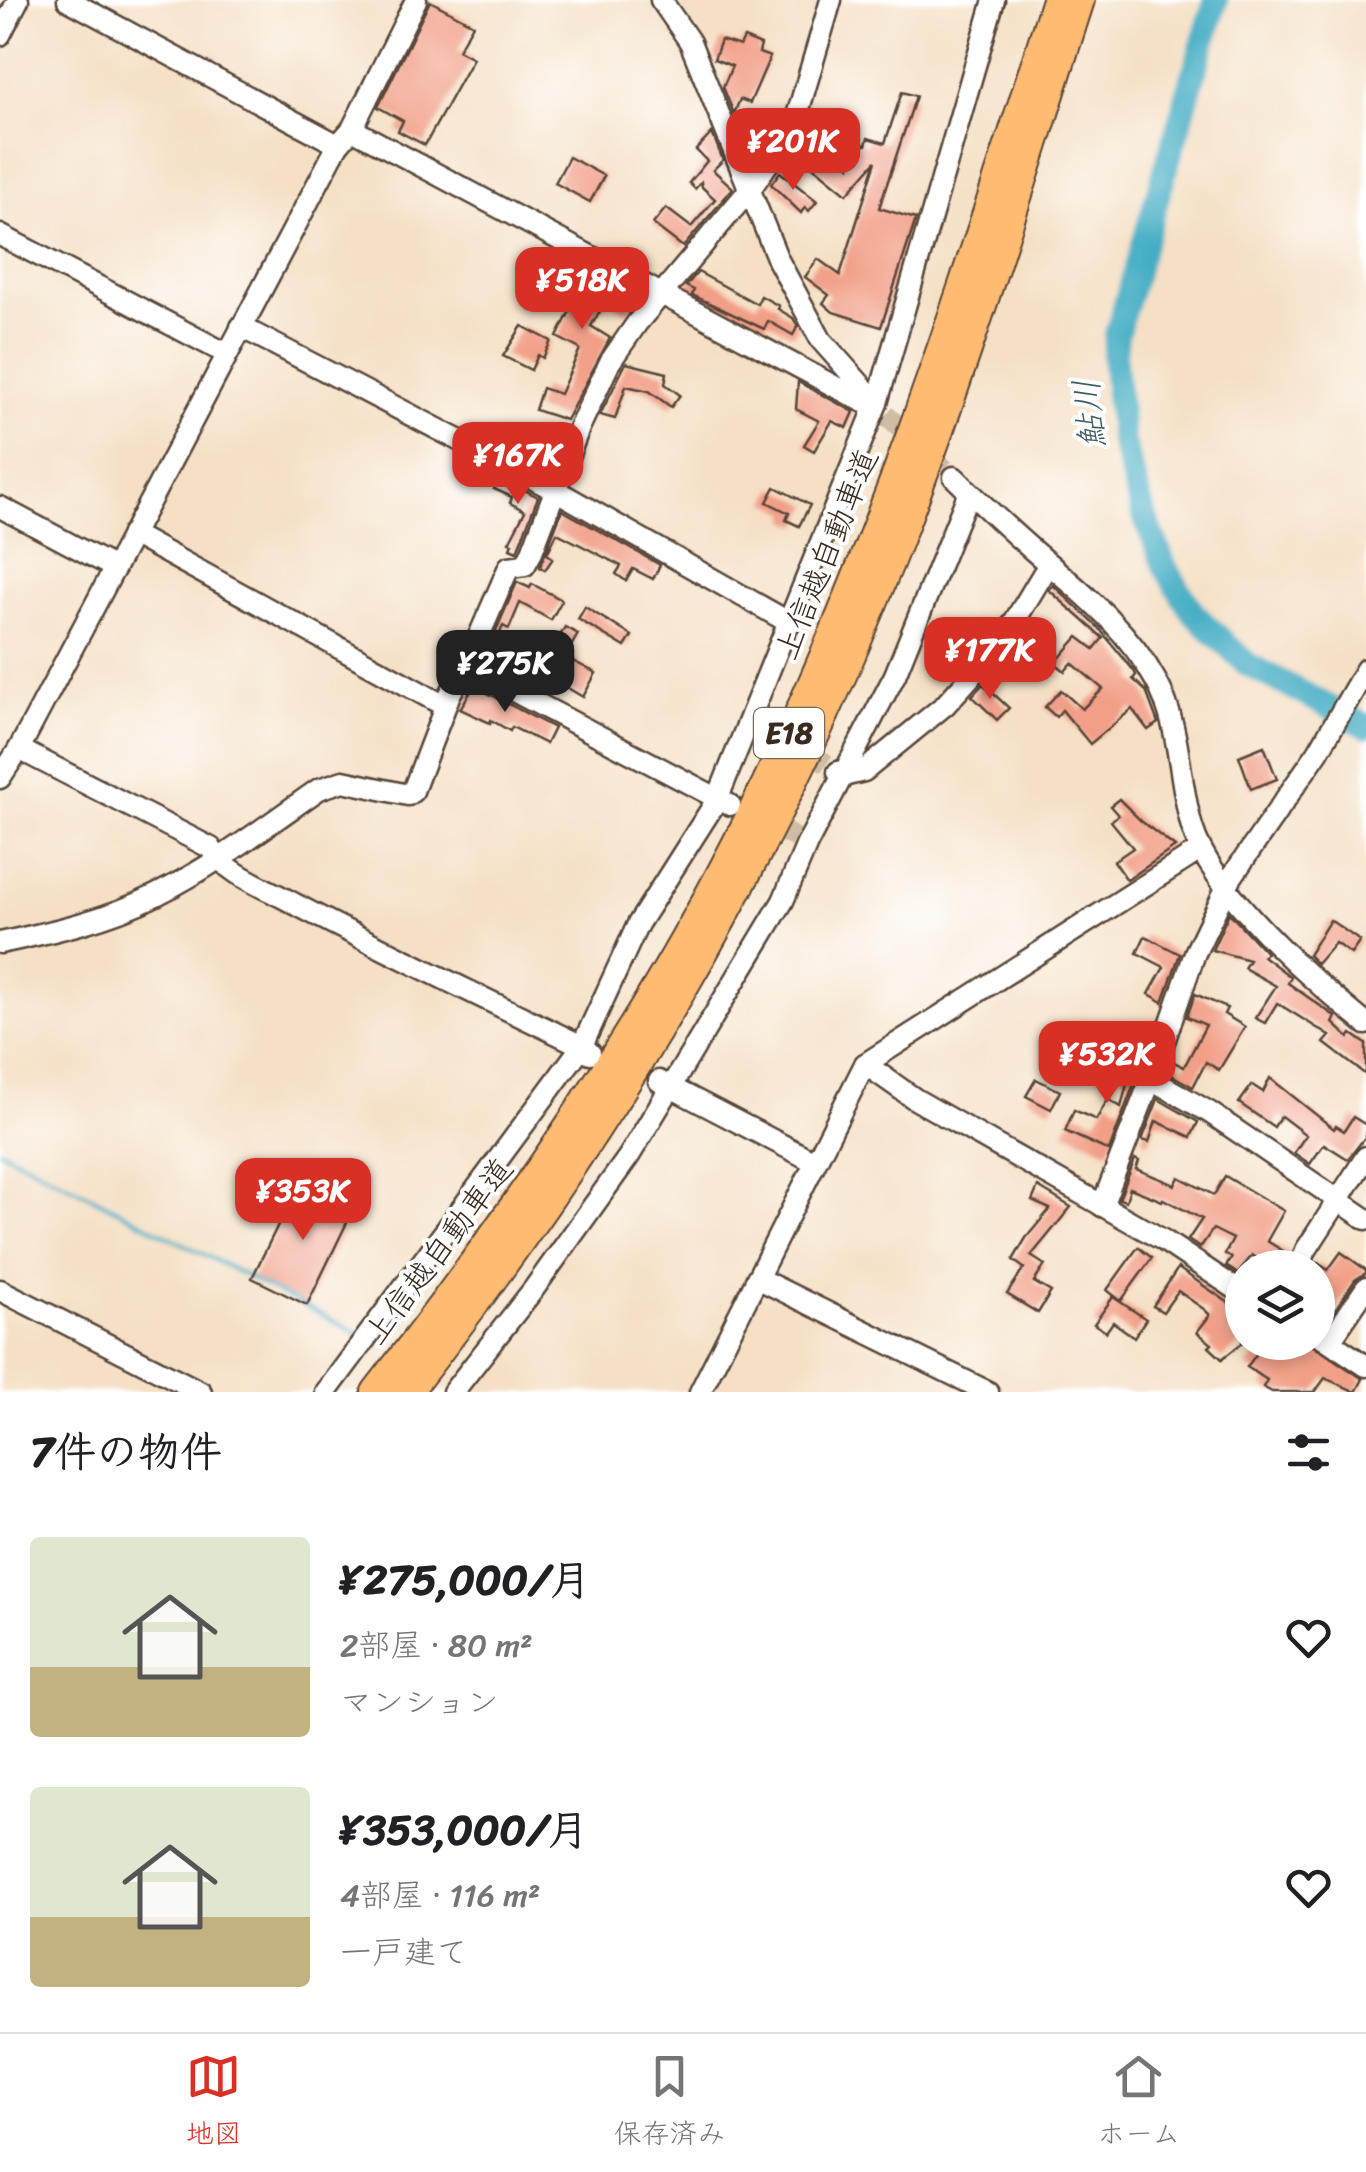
<!DOCTYPE html>
<html lang="ja">
<head>
<meta charset="utf-8">
<style>
  :root { --surface:#fff; --page:#f6f6f6; --text:#202124; --muted:#757577; --line:#e0e0e0; --accent:#d93025 }
  body { margin:0; font-family:Sriracha,"Klee One",sans-serif; background:var(--page); color:var(--text); height:100vh; display:flex; flex-direction:column; font-size:38px; white-space:nowrap }
  * { box-sizing:border-box; margin:0 }
  p { font-size:32px; color:var(--muted) }
  .icon { flex:none; width:55px; height:55px; fill:none; stroke:currentColor; stroke-width:2; stroke-linecap:round; stroke-linejoin:round }
  .map { position:relative; height:1392px; overflow:hidden }
  .drawer { display:flex; flex-direction:column; background:var(--surface); flex:1 }
  .drawer>* { flex:none }
  .fabs { position:absolute; left:1225px; top:1250px; display:grid; gap:20px }
  .fabs a { display:grid; place-items:center; width:110px; height:110px; border-radius:50%; background:var(--surface); box-shadow:0 5px 15px #0003; font-size:50px }
  .price { position:absolute; translate:-50% -85px; padding:0 22px; border-radius:20px; background:var(--accent); color:#fff; font-size:32px; line-height:65px; filter:drop-shadow(0 2px 5px #0008) }
  .price::after { content:''; position:absolute; left:50%; top:60px; width:30px; height:22px; margin-left:-15px; background:inherit; clip-path:polygon(0 0,100% 0,50% 100%) }
  .price.on { background:#222; color:#fff }
  ul { padding:0; list-style:none }
  li { display:flex; align-items:center; gap:30px; height:250px; padding:0 30px }
  li span { display:grid; place-items:center; flex:none; width:280px; height:200px; border-radius:10px; color:#555 }
  li>.icon { margin-inline-start:auto }
  span .icon { width:120px; height:120px; fill:#fffc; stroke-width:1 }
  li b { font-size:42px }
  h2 { display:flex; justify-content:space-between; align-items:center; height:120px; padding:0 30px; font-size:42px }
  .tab-bar { display:flex; justify-content:space-around; align-items:center; height:140px; border-top:2px solid var(--line); background:var(--surface); font-size:28px; color:var(--muted) }
  .tab-bar a { display:grid; justify-items:center; gap:5px }
  .tab-bar .on { color:var(--accent) }
  .map>svg:first-child { display:block }
  .lines { fill:none; stroke-linecap:round; stroke-linejoin:round }
  .stream { stroke:#45adc4; stroke-width:4 }
  .river { stroke:#45adc4; stroke-width:25 }
  .building { fill:#f29f87 }
  .minor-tunnel { stroke:#d0bca4; stroke-width:20; stroke-dasharray:20 10; stroke-linecap:butt }
  .minor-casing { stroke:#574537; stroke-width:25 }
  .highway-casing { stroke:#574537; stroke-width:32 }
  .minor { stroke:#fff; stroke-width:20 }
  .highway { stroke:#ffbb71; stroke-width:28 }
  .labels { text-anchor:middle; stroke-width:8; stroke-linejoin:round; paint-order:stroke }
  .shield { fill:#fff; stroke:#766a62; stroke-width:2.5 }
  .shield-label { font-size:30px; font-weight:bold; fill:#3b2a1e }
  .street-label { font-size:32px; fill:#3b2a1e; stroke:#fff }
  .water-label { font-size:35px; font-style:italic; fill:#3f5e60; stroke:#fff }
</style>
</head>
<body>
<div class="map">
<svg width="1366" height="1392" viewBox="0 0 1366 1392">
  <rect width="100%" height="100%" fill="#fff"/>
  <filter id="ink" filterUnits="userSpaceOnUse"><feTurbulence type="fractalNoise" baseFrequency=".01" numOctaves="2"/><feDisplacementMap in="SourceGraphic" scale="20" xChannelSelector="R" yChannelSelector="G"/><feConvolveMatrix kernelMatrix="1 2 1 2 8 2 1 2 1" color-interpolation-filters="sRGB"/></filter>
  <filter id="wash" filterUnits="userSpaceOnUse"><feTurbulence type="fractalNoise" baseFrequency=".0048" numOctaves="4" result="noise"/><feDisplacementMap in="SourceGraphic" scale="40" xChannelSelector="R" yChannelSelector="G"/><feGaussianBlur stdDeviation="2.25" result="paint"/><feColorMatrix in="noise" values="0 0 0 0 0 0 0 0 0 0 0 0 0 0 0 0 0 1.4 0 .05"/><feComposite in="paint" operator="in"/></filter>
  <g filter="url(#wash)">
    <rect width="100%" height="100%" fill="#f5e0c5"/>
    <g class="lines">
      <polyline class="stream" points="0,1150 359,1334"/>
      <polyline class="river" points="1216,0 1117,333 1114,357 1122,440 1143,512 1165,567 1193,613 1247,664 1366,726"/>
    </g>
    <g id="blocks">
      <g class="building">
        <polygon points="430,1 473,24 458,50 473,58 425,145 398,131 403,121 378,107"/>
        <polygon points="744,38 761,45 759,53 770,57 750,103 740,99 734,114 723,87 732,66 714,59 721,40 740,46"/>
        <polygon points="902,92 916,96 879,208 916,219 881,327 833,312 823,303 829,295 805,277 818,259 840,275 876,161 847,194 803,158 793,170 785,164 807,129 850,166 857,143 866,145 868,138 885,143"/>
        <polygon points="712,133 723,160 713,170 733,188 683,247 653,224 666,208 691,227 715,199 702,187 701,182 695,189 689,183 707,161 696,150"/>
        <polygon points="569,157 604,176 590,202 555,183"/>
        <polygon points="780,172 817,201 809,211 805,207 801,213 771,184"/>
        <polygon points="564,258 640,298 628,312 606,301 591,326 610,338 566,420 535,410 542,388 560,394 580,349 557,337 575,301 554,289 564,273 558,269"/>
        <polygon points="698,272 757,304 761,296 779,306 778,309 793,318 798,326 793,335 768,321 764,329 692,295 694,290 686,286"/>
        <polygon points="522,326 551,341 543,358 538,355 531,370 503,356"/>
        <polygon points="626,363 667,373 665,384 680,395 671,407 649,391 626,386 615,419 600,415"/>
        <polygon points="798,382 854,412 847,428 832,421 814,451 804,445 819,421 796,409"/>
        <polygon points="499,477 538,497 517,551 510,548 512,543 509,542 525,511 510,503 512,497 494,489"/>
        <polygon points="775,487 810,505 799,526 786,520 789,513 767,502"/>
        <polygon points="562,510 660,565 653,579 633,569 626,581 616,574 621,566 557,533 547,554 553,558 545,570 540,567"/>
        <polygon points="517,582 530,588 532,584 562,600 551,620 520,603 509,629 503,626 494,646 490,645"/>
        <polygon points="1053,585 1098,627 1134,671 1136,675 1133,679 1146,691 1158,723 1148,730 1132,709 1090,744 1062,710 1056,717 1045,707 1061,690 1082,709 1103,689 1072,663 1065,671 1055,663 1078,637 1094,649 1103,638 1049,590"/>
        <polygon points="585,607 632,636 625,647 578,619"/>
        <polygon points="565,627 578,634 565,657 596,673 583,697 539,671"/>
        <polygon points="983,684 1009,708 997,720 972,696"/>
        <polygon points="474,686 554,728 546,744 512,727 510,731 491,720 490,723 460,709"/>
        <polygon points="1264,746 1277,779 1251,789 1239,756"/>
        <polygon points="1119,799 1141,821 1175,847 1127,880 1114,861 1133,848 1111,821 1118,815 1110,806"/>
        <polygon points="1229,913 1266,953 1263,956 1291,977 1288,983 1336,1017 1333,1023 1349,1038 1352,1034 1366,1044 1366,1075 1324,1043 1330,1036 1277,1003 1265,1023 1255,1018 1276,986 1244,968 1249,960 1212,950"/>
        <polygon points="1330,920 1360,941 1351,954 1335,943 1317,964 1308,955"/>
        <polygon points="1145,936 1180,954 1163,1002 1149,994 1164,967 1137,953"/>
        <polygon points="1195,994 1227,1008 1224,1014 1245,1027 1219,1070 1206,1062 1193,1087 1168,1073 1172,1061 1184,1067 1206,1025 1187,1017"/>
        <polygon points="1117,1047 1142,1063 1109,1151 1065,1131 1074,1110 1096,1120 1108,1099 1121,1107 1128,1080 1106,1065"/>
        <polygon points="1270,1078 1334,1129 1336,1126 1344,1131 1353,1117 1366,1125 1366,1136 1348,1159 1324,1144 1310,1164 1294,1153 1306,1135 1281,1116 1274,1127 1239,1103 1252,1085 1263,1092"/>
        <polygon points="1036,1079 1060,1091 1051,1109 1026,1096"/>
        <polygon points="1158,1099 1198,1122 1191,1137 1156,1121 1149,1142 1142,1140"/>
        <polygon points="1135,1159 1139,1161 1136,1169 1175,1185 1179,1177 1214,1195 1225,1176 1284,1211 1267,1241 1290,1255 1286,1268 1272,1268 1252,1255 1238,1274 1226,1266 1232,1258 1225,1254 1233,1239 1213,1229 1200,1248 1188,1240 1202,1219 1163,1199 1162,1201 1130,1188 1126,1201 1119,1199"/>
        <polygon points="299,1182 354,1208 307,1305 252,1278"/>
        <polygon points="1038,1187 1071,1207 1031,1256 1045,1265 1034,1282 1051,1292 1038,1313 1007,1294 1024,1268 1013,1260 1026,1238 1050,1209 1032,1201"/>
        <polygon points="1138,1247 1152,1258 1121,1301 1107,1290"/>
        <polygon points="1341,1252 1366,1270 1366,1273 1355,1280 1326,1323 1318,1315 1318,1263 1328,1270"/>
        <polygon points="1178,1268 1242,1312 1242,1343 1222,1359 1209,1347 1212,1344 1197,1332 1210,1315 1205,1310 1178,1291 1163,1312 1153,1306"/>
        <polygon points="1113,1297 1146,1319 1134,1337 1113,1322 1106,1332 1094,1324"/>
        <polygon points="1265,1342 1308,1342 1363,1379 1356,1392 1325,1378 1315,1392 1272,1392 1263,1387 1267,1380 1247,1367"/>
      </g>
    </g>
  </g>
  <g filter="url(#ink)">
    <use href="#blocks" fill-opacity="0" stroke="#574537" stroke-width="2.5"/>
    <g class="lines">
      <g class="minor-tunnel">
        <polyline points="886,415 954,477"/>
        <polyline points="761,718 838,772"/>
        <polyline points="759,819 796,838"/>
      </g>
      <g class="minor-casing">
        <g id="minor">
          <polyline points="68,0 338,145"/>
          <polyline points="661,0 690,42 778,260 821,340 876,402"/>
          <polyline points="0,35 18,0"/>
          <polyline points="352,129 864,402 877,403"/>
          <polyline points="0,235 227,354"/>
          <polyline points="241,327 555,490 790,623"/>
          <path d="M954 477C985 507 1016 537 1049 564 1090 599 1130 633 1156 681 1181 726 1178 779 1192 827 1211 892 1313 981 1366 1024"/>
          <polyline points="0,507 115,568"/>
          <polyline points="132,534 445,706"/>
          <polyline points="466,666 730,805"/>
          <path d="M19 749 211 848C227 875 267 888 293 903 388 953 486 999 582 1046L590 1053"/>
          <polyline points="838,772 843,776 864,771 945,705 1002,642 1049,564"/>
          <polyline points="0,778 19,749 338,145 352,129 416,0"/>
          <path d="M0 943C52 932 109 919 156 895 214 866 266 826 319 789L343 781 408 795 413 791 450 694 466 666 509 567 525 565 531 554 579 428 610 362 637 323 751 188 794 126 831 0"/>
          <polyline points="865,1064 915,1099 1163,1240 1242,1293"/>
          <polyline points="1151,1079 1209,1112 1366,1219"/>
          <polyline points="659,1081 815,1162"/>
          <polyline points="1102,1206 1151,1079 1195,953 1231,878 1318,752 1366,669"/>
          <polyline points="1299,1268 1306,1250 1366,1157"/>
          <polyline points="757,1278 988,1392"/>
          <polyline points="0,1290 201,1392"/>
          <polyline points="1318,1334 1366,1366"/>
          <polyline points="1330,1341 1366,1288"/>
          <polyline points="326,1392 582,1046 638,924 717,800 877,403 994,0"/>
          <polyline points="453,1392 533,1290 629,1156 783,901 807,844 895,675 969,492"/>
          <polyline points="700,1392 865,1064 1200,850"/>
        </g>
      </g>
      <g class="highway-casing">
        <g id="highway">
          <path d="M376 1392C516 1212 645 1026 748 821 879 559 966 279 1056 0"/>
          <path d="M407 1392C611 1133 771 863 892 556 964 374 1020 186 1080 0"/>
        </g>
      </g>
      <use href="#minor" class="minor"/>
      <use href="#highway" class="highway"/>
    </g>
  </g>
  <g class="labels">
    <rect class="shield" x="754" y="708" width="70" height="50" rx="8"/>
    <g class="shield-label">
      <text x="789" y="743">E18</text>
    </g>
    <g class="street-label">
      <text transform="translate(826 554) rotate(-68)" y="11">上信越自動車道</text>
      <text transform="translate(438 1251) rotate(-53)" y="11">上信越自動車道</text>
    </g>
    <g class="water-label">
      <text transform="translate(1089 414) rotate(-96)" y="12">鮎川</text>
    </g>
  </g>
</svg>
<div class="fabs">
<a><svg class="icon" aria-label="layers" viewBox="0 0 24 24"><path d="M12 4l9 5-9 5-9-5zM3 14l9 5 9-5"/></svg></a>
</div>
<b class="price" style="left:793px;top:193px">¥201K</b>
<b class="price" style="left:582px;top:332px">¥518K</b>
<b class="price" style="left:518px;top:507px">¥167K</b>
<b class="price" style="left:990px;top:702px">¥177K</b>
<b class="price on" style="left:505px;top:715px">¥275K</b>
<b class="price" style="left:1107px;top:1106px">¥532K</b>
<b class="price" style="left:303px;top:1243px">¥353K</b>
</div>
<section class="drawer">
<h2>7件の物件<svg class="icon" aria-label="filters" viewBox="0 0 24 24"><path d="M4 7h16M4 17h16"/><circle cx="9" cy="7" r="2"/><circle cx="15" cy="17" r="2"/></svg></h2>
<ul>
<li><span style="background:linear-gradient(#dfe7d0 65%,#c2b280 0)"><svg class="icon" aria-label="home" viewBox="0 0 24 24"><path d="M3 11l9-7 9 7M6 9v11h12V9"/></svg></span><div><b>¥275,000/月</b><p>2部屋 · 80 m²</p><p>マンション</p></div><svg class="icon" aria-label="heart" viewBox="0 0 24 24"><path d="M12 20l-8-8c-3-5 5-10 8-4 3-6 11-1 8 4z"/></svg></li>
<li><span style="background:linear-gradient(#dfe7d0 65%,#c2b280 0)"><svg class="icon" aria-label="home" viewBox="0 0 24 24"><path d="M3 11l9-7 9 7M6 9v11h12V9"/></svg></span><div><b>¥353,000/月</b><p>4部屋 · 116 m²</p><p>一戸建て</p></div><svg class="icon" aria-label="heart" viewBox="0 0 24 24"><path d="M12 20l-8-8c-3-5 5-10 8-4 3-6 11-1 8 4z"/></svg></li>
</ul>
</section>
<nav class="tab-bar">
<a class="on"><svg class="icon" aria-label="map" viewBox="0 0 24 24"><path d="M3 6l6-2 6 2 6-2v14l-6 2-6-2-6 2zM9 4v14M15 6v14"/></svg>地図</a>
<a><svg class="icon" aria-label="saved" viewBox="0 0 24 24"><path d="M7 4h10v16l-5-4-5 4z"/></svg>保存済み</a>
<a><svg class="icon" aria-label="home" viewBox="0 0 24 24"><path d="M3 11l9-7 9 7M6 9v11h12V9"/></svg>ホーム</a>
</nav>
</body>
</html>
